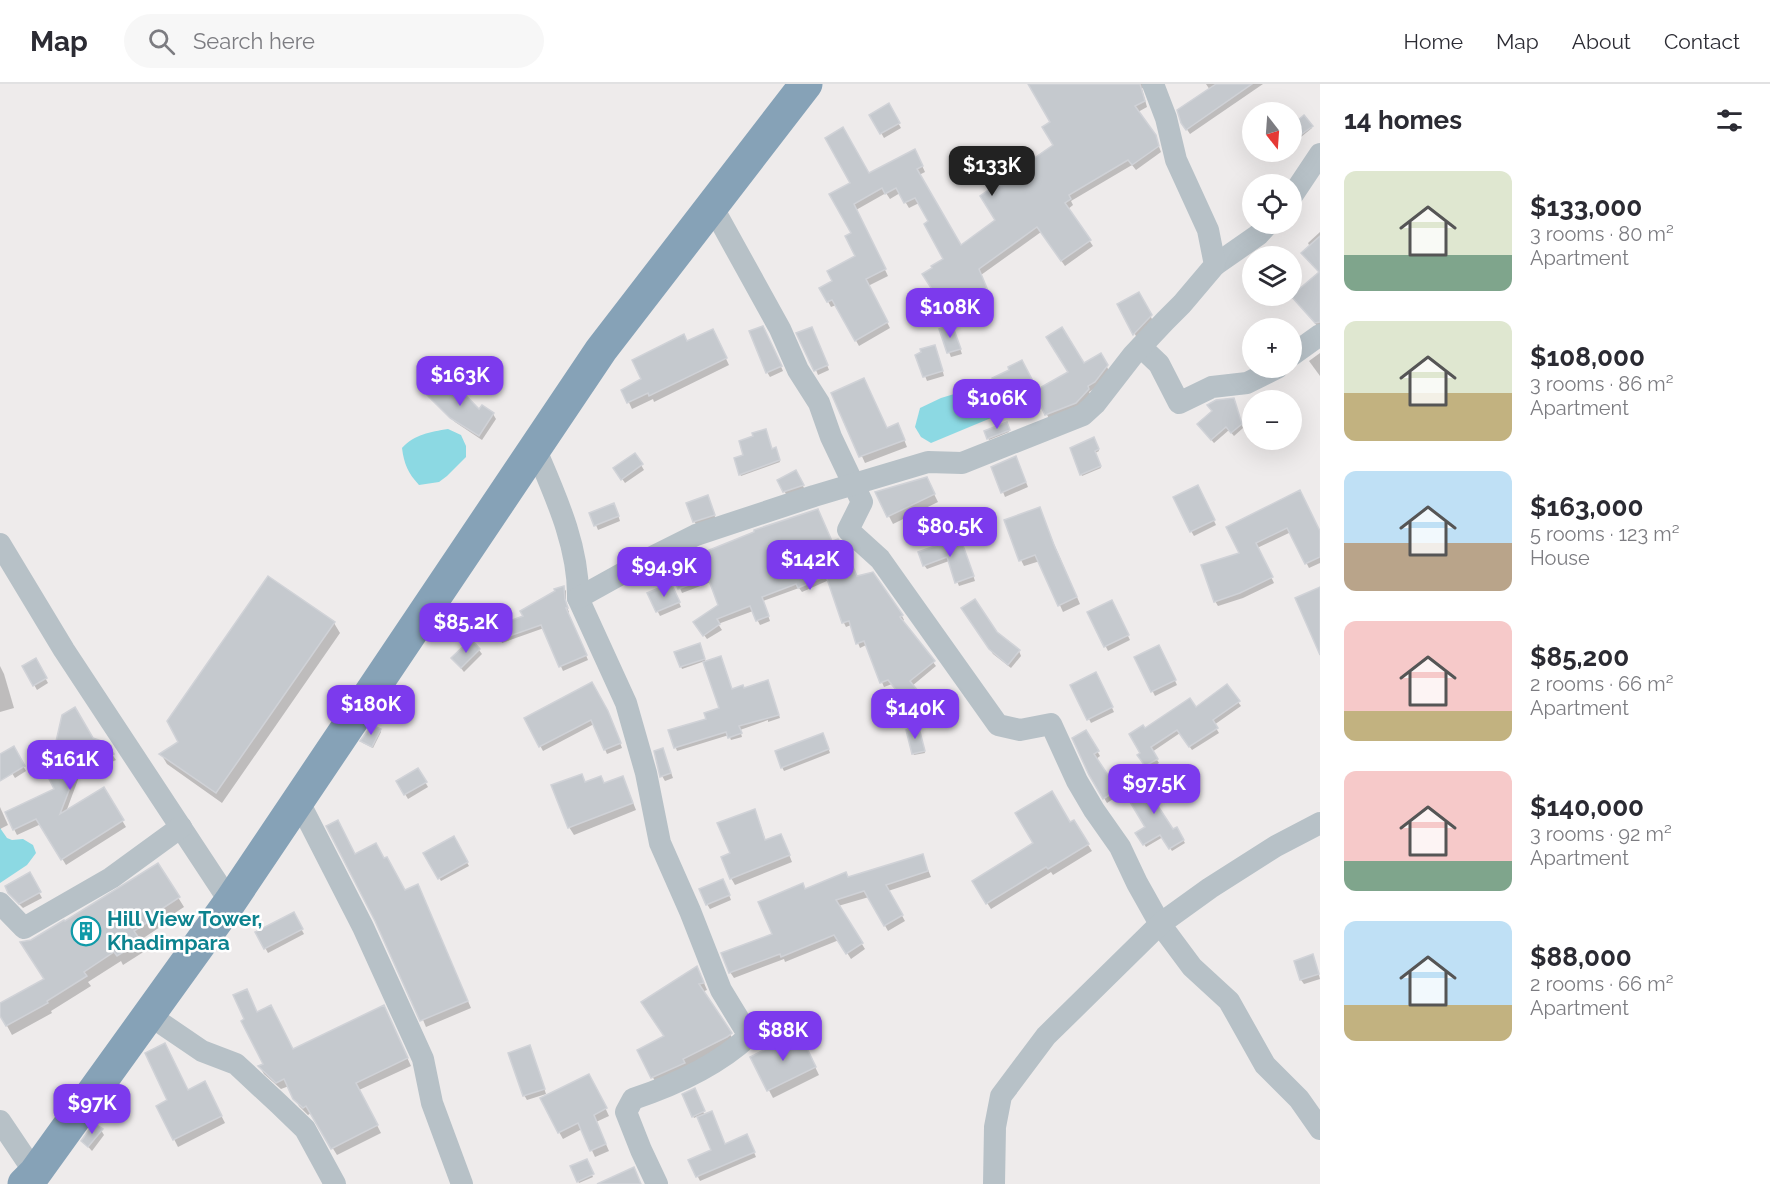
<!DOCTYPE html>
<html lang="en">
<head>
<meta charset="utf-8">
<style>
  :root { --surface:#fff; --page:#f7f7f7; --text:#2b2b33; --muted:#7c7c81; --line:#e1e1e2; --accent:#7c3aed }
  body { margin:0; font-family:Raleway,sans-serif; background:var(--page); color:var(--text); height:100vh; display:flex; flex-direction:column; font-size:22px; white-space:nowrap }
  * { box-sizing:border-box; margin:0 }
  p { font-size:20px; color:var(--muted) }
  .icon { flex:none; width:33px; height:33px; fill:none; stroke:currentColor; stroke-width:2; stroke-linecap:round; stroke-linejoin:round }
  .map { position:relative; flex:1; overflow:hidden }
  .details { display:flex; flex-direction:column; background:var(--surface); width:450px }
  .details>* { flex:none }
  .needle { width:39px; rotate:163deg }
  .fabs { position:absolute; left:1242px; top:18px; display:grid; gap:12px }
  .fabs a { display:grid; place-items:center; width:60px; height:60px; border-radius:50%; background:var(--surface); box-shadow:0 6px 24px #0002; font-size:30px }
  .price { position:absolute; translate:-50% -51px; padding:0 14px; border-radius:12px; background:var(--accent); color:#fff; font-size:20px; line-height:39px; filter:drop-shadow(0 2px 3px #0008) }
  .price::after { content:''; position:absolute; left:50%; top:36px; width:18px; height:14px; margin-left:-9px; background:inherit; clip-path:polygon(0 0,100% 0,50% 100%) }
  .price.selected { background:#222; color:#fff }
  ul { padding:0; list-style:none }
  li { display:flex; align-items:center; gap:18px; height:150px; padding:0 24px }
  li span { display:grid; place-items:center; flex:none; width:168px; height:120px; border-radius:12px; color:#555 }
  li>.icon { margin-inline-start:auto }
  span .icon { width:72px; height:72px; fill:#fffc; stroke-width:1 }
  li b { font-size:26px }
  h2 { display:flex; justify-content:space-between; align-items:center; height:72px; padding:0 24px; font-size:26px }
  header { display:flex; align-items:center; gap:36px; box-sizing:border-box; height:84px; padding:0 30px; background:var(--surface); border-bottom:2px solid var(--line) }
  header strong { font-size:28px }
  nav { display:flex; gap:33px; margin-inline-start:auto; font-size:21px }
  .search { width:420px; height:54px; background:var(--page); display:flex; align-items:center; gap:15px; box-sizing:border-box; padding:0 21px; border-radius:33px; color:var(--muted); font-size:22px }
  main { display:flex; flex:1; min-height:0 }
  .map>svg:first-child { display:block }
  .water { fill:#8cd9e3 }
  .shadow { fill:#0003 }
  .building { fill:#c5c9ce; stroke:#d0d2d7; stroke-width:1.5 }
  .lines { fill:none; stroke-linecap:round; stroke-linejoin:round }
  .minor { stroke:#b7c1c7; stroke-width:22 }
  .highway { stroke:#86a2b7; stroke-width:33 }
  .labels { text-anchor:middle; stroke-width:5; stroke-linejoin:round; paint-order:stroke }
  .culture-label { font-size:21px; font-weight:bold; fill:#0d838f; stroke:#fff; text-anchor:start }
</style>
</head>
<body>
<header>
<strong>Map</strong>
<div class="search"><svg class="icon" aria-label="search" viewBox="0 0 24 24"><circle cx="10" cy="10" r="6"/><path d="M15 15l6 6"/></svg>Search here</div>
<nav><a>Home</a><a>Map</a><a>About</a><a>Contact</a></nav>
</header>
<main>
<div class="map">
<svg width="1320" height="1100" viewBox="0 0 1320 1100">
  <rect width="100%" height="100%" fill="#eeebeb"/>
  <g class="water">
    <path d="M974 304C989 313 991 316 991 334L931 359 921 353 915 343 920 324 941 314Z"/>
    <path d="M448 345 461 351 466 362V373L447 392 439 398 419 401C408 389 404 380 402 364 415 350 430 348 448 345Z"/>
    <polygon points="0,744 7,754 12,756 23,755 33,761 36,769 27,781 0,799"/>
  </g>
  <g class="shadow">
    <polygon points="1030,0 1145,0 1142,5 1147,23 1138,28 1155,52 1161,68 1136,86 1132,81 1071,117 1073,121 1068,125 1093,162 1065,182 1041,148 981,191 991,215 950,232 927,197 945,175 930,138 919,119 909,124 900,109 890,115 886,109 856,126 888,192 868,202 890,244 859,262 836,221 831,223 821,204 834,197 857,173 853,149 831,111 868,91 918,73 925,88 919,91 960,163 997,137 1055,61 1052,38"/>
    <polygon points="1206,0 1263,0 1190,50 1182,38 1210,6"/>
    <polygon points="888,21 901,44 884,54 871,31"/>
    <polygon points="1304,33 1312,44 1301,53 1293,44"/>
    <polygon points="1320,148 1320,242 1318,243 1293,213 1320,189 1303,170 1310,163 1308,159"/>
    <polygon points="1139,210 1153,237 1137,254 1119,221"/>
    <polygon points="940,246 954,247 962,270 951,273"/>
    <polygon points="765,248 783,287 770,293 767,288"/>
    <polygon points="814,249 829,286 818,291 816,286"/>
    <polygon points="716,254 729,281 654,318 653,315 632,325 623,306 643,296 687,259"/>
    <polygon points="1252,255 1252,274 1244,263"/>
    <polygon points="937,267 944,292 927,297 917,271"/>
    <polygon points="1320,269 1320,292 1309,277"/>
    <polygon points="1101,271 1109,287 1097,303 1089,308 1091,311 1078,324 1049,335 1037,308 1007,323 994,294 1011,287 1021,278 1036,307"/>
    <polygon points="833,309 887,345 901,348 907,363 865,379"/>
    <polygon points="432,316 493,330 496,335 482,356 455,338"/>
    <polygon points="1235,320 1243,344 1234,352 1229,346 1214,359 1201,344"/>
    <polygon points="1006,340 1009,348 989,356 986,348"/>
    <polygon points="1094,355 1099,367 1095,369 1101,384 1082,392 1072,365"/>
    <polygon points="771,366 776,367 780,378 741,392 740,390"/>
    <polygon points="1018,379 1028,403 1005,413 1003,408"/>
    <polygon points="641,381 644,386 625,399 618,389"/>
    <polygon points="796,388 805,406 787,412 779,397"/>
    <polygon points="930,402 938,418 893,440 877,409"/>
    <polygon points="1200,407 1216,441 1194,452 1191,447"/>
    <polygon points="1299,408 1320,450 1320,479 1309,484 1291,448 1257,464 1274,499 1243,514 1218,522 1215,517 1241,469"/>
    <polygon points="710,418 716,436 697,442 694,437"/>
    <polygon points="616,425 620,437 598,446 596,441"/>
    <polygon points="1039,425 1080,520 1063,528 1040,477 1024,482 1021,476"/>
    <polygon points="962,458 975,497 959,502 949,477 927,485 924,481"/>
    <polygon points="832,459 857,494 872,490 902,532 904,536 901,537 936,582 912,602 924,618 913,626 892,600 884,603 866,561 860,564 851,541 846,543 844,539 829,496 802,508 799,504 763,517 770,537 760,541 753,527 718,540 722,546 707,555 698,543 720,522 711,498 682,509 674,490"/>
    <polygon points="269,494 334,539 340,549 222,719 167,680 161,670 180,659"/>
    <polygon points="563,503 566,507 566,521 569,528 568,529 588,576 563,587 544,544 502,559 500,555"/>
    <polygon points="673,505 681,523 660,532 649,510"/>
    <polygon points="1114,523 1130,556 1108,567 1089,529"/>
    <polygon points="966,529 996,549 1019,567 1021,572 1011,584 993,570"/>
    <polygon points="700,563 706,579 732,606 769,601 780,634 768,638 768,636 740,646 742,653 731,656 729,651 677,667 670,647 707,636 720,625 705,577 682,585 676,569"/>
    <polygon points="479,566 482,570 464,588 453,574"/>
    <polygon points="1161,567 1177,601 1155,612 1136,574"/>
    <polygon points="35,576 48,599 37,606 24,583"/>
    <polygon points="0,582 4,590 14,624 0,628"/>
    <polygon points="1098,595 1114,628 1091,639 1089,635"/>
    <polygon points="1238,618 1241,622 1214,641 1219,649 1192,666 1180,649 1152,668 1159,679 1148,686 1140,671 1142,670 1145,647 1196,625"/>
    <polygon points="610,633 622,664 607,670 594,640 543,667 526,635"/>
    <polygon points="919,643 925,669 914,671 913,669"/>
    <polygon points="380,646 381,648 373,664 363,659 362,658"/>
    <polygon points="1086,648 1100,672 1096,675 1119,711 1107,719 1090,690"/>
    <polygon points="92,655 104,659 116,676 79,693 66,728 103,705 126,743 66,781 41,740 17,751 14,745 56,706"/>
    <polygon points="825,655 830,669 784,687 782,683"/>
    <polygon points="13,664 26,687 15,694 1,671"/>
    <polygon points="663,666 673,694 665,697 662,692"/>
    <polygon points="418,686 428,703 408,715 398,698"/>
    <polygon points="1161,694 1171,710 1155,719 1173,747 1176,745 1185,759 1172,767 1163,753 1146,763 1137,749 1147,743 1129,714"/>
    <polygon points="586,700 626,701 636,726 574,751 569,743"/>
    <polygon points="0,723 8,741 0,745"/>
    <polygon points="755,726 766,757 784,758 792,778 735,801 731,794 732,770"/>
    <polygon points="1073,738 1092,767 1053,791 1051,788 991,825 974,798"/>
    <polygon points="453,754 469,782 441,797 425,770"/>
    <polygon points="922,771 931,793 888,807 905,837 888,847 869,813 838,822 865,865 851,875 839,856 785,878 784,875 734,894 730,888 774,851 805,807"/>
    <polygon points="355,772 405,808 421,809 471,924 426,943"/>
    <polygon points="158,781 184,823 161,838 163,841 139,857 145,867 123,881 121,877 88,898 91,902 51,927 52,929 12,951 0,929 0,921 90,871 31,857"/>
    <polygon points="29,790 42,814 23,824 13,814"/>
    <polygon points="725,801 731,816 710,825 707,820"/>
    <polygon points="293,830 304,850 268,869 257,849"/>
    <polygon points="1315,877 1320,895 1304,900 1301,896"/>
    <polygon points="701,892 707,906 702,908 735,958 657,1001 639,967 666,953"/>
    <polygon points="247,907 258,930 293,967 387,930 411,982 359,1006 381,1049 337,1071 311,1029 308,1031 299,1022 289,1002 281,1005 264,990 260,983 265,980 246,936"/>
    <polygon points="803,958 819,991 773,1014 752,974"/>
    <polygon points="532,968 546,1010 527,1016 524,1011"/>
    <polygon points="593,998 609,1032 596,1038 609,1067 595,1073 582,1045 563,1055 559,1048"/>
    <polygon points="208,1006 225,1039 178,1063 158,1023 188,1007"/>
    <polygon points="694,1006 705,1032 725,1062 749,1057 756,1073 700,1097 690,1077 713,1067 698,1032 694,1034 684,1011"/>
    <polygon points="101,1046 104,1051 92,1067 83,1057"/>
    <polygon points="586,1077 593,1093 579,1099 572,1083"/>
  </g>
  <g class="building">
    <polygon points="1028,0 1140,0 1145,17 1135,22 1156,51 1159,62 1132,81 1128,76 1069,111 1071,115 1065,119 1091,156 1061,177 1037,143 979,185 989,209 946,227 922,190 932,184 931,182 943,175 924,140 928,137 915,114 904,119 896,104 885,110 882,104 854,120 886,185 866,195 888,238 855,257 832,216 827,218 819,204 832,197 827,187 855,172 845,152 851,149 829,110 850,99 825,54 843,43 869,89 915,65 923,82 917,85 961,161 995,136 980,112 1053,61 1042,43 1050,38"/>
    <polygon points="1216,0 1252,0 1186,46 1181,39 1177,26"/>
    <polygon points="889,19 900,39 880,50 869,31"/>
    <polygon points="1304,31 1313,42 1299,52 1292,44 1292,41"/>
    <polygon points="1320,152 1320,238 1315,239 1291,212 1319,188 1301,169"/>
    <polygon points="1139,208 1152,231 1133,251 1117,220"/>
    <polygon points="952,240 961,265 947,269 939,245"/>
    <polygon points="763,242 782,282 766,289 749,247"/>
    <polygon points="812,243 828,281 814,287 796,249"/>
    <polygon points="1062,243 1084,279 1101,269 1108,281 1095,298 1088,302 1089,305 1076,319 1045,331 1034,307 1068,288 1046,253"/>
    <polygon points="713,245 727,274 649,312 648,309 627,319 621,306 641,295 632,276 684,250 687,257"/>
    <polygon points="935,261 943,287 923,293 915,271 921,268 920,265"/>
    <polygon points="1022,276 1036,303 1003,319 992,294 1009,286 1008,283"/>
    <polygon points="447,292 479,325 482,321 494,329 479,352 450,334 427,311"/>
    <polygon points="864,294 887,344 898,339 905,356 859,373 831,309"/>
    <polygon points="1234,314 1242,340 1231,349 1226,343 1211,356 1197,340 1212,327 1207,321 1216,316"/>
    <polygon points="1007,338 1010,346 987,355 984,347"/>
    <polygon points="766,345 772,365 776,363 780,376 739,391 734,374 743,371 739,357 753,352 752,349"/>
    <polygon points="1094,353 1099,365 1095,367 1101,382 1080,391 1070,364"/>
    <polygon points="635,369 643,380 621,396 613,384"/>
    <polygon points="1016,372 1026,398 1001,409 991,383"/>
    <polygon points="796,386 804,401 783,408 777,396"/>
    <polygon points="927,393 935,410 887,433 875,408"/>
    <polygon points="1198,401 1215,436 1190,448 1173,413"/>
    <polygon points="1300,406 1320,447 1320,473 1305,480 1287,444 1256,459 1273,493 1240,509 1214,518 1201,481 1239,469 1226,443"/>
    <polygon points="708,411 715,431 693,438 686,419"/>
    <polygon points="614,419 619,432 594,442 589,429"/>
    <polygon points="1040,423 1054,461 1077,513 1058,522 1035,471 1019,477 1004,436"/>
    <polygon points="818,425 832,457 838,455 843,460 857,492 873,488 903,531 900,533 935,577 910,597 922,612 910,623 888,596 880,599 864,557 856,560 849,537 842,539 826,492 798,504 796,500 762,513 769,532 756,537 750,522 717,535 720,540 703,552 693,538 718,521 708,494 678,505 672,489 700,479 697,471 754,448 754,446"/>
    <polygon points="960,453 974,492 955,499 947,473 923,482 918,468"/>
    <polygon points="268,492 335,538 216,709 159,670 178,658 167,637"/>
    <polygon points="671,499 680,518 656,528 647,509"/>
    <polygon points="564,502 565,515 568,524 566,524 587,571 559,583 541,541 498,556 493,543 523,532 520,527 555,507 554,505"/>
    <polygon points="1320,503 1320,571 1295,514"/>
    <polygon points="975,515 997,548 1020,566 1008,581 989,565 961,524"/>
    <polygon points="1112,516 1129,551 1104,563 1087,528"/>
    <polygon points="471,555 480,565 461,584 451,574"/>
    <polygon points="700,559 705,575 680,583 674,568"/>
    <polygon points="1159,561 1176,596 1151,608 1134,573"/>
    <polygon points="721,572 732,605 743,601 744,604 768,596 779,631 739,642 742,649 728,654 726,648 674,664 668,646 706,635 704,629 719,624 703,578"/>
    <polygon points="36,574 47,594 33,602 22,582"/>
    <polygon points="1096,588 1113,623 1087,636 1070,601"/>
    <polygon points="592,598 608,627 621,659 604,666 591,636 539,663 524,634"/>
    <polygon points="1227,600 1240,617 1213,636 1218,644 1189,663 1177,646 1151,663 1158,675 1145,682 1137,671 1140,669 1129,650 1143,641 1145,644 1190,614 1196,623"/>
    <polygon points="75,623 93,654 104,658 114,670 76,688 60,730 104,703 124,736 61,776 36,735 13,746 5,728 54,705 37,671 55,662 62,631"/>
    <polygon points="918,640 925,667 912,670 906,646"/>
    <polygon points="372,641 381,645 372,663 360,657"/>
    <polygon points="1086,646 1099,667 1094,670 1118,706 1103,715 1089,691 1072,654"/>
    <polygon points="823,649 829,665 781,684 775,667"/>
    <polygon points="14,662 25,682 0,697 0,670"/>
    <polygon points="663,664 671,689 660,693 654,667"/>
    <polygon points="418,684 427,698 404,711 396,697"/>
    <polygon points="582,690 585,698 601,692 604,699 623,692 633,719 568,744 551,701"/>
    <polygon points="1162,692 1170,706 1154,716 1173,745 1177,743 1184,756 1169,765 1160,751 1143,761 1135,749 1145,743 1127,713"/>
    <polygon points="1052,707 1070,738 1074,736 1089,760 1048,785 1046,783 986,820 972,797 1033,759 1015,729"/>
    <polygon points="755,725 765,756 781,750 790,771 730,795 721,773 730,769 717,739"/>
    <polygon points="338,736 355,770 376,759 384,774 387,773 405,806 418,800 468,917 420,937 375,837 326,742"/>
    <polygon points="454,752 468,778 438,795 423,769"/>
    <polygon points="923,770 928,787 886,801 903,831 884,842 864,807 836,816 863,859 846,870 834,851 781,873 780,870 729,889 721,869 772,850 758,818 803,799 805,805 846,788 848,793"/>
    <polygon points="158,779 180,813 157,828 159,831 134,847 141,857 117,872 114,868 84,888 87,892 47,917 48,919 6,942 0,932 0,919 44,895 20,858 31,856 64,836 65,837"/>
    <polygon points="30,788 41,808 19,820 8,809 5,802"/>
    <polygon points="723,795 730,811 706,821 699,805"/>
    <polygon points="294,828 303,845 264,865 255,848"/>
    <polygon points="1313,870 1319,890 1300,896 1294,877"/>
    <polygon points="697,882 704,899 699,900 732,949 727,953 683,975 685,979 651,994 637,966 664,952 641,918"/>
    <polygon points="247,905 257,928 271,921 293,965 384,921 408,974 356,999 378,1041 331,1065 306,1022 303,1024 293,1015 284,995 276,999 258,982 263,980 241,937 244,935 233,911"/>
    <polygon points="799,948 816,983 767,1007 750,973"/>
    <polygon points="165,959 188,1006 205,997 222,1032 173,1056 156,1022 167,1016 145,969"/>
    <polygon points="530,961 545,1005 523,1012 508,969"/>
    <polygon points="589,990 607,1024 594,1031 606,1060 590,1067 578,1039 558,1049 540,1014"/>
    <polygon points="695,1004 705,1027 692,1033 682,1010"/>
    <polygon points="712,1027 725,1060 747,1050 755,1068 696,1093 688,1076 711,1066 697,1033"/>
    <polygon points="94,1039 103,1045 88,1063 81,1057"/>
    <polygon points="587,1075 594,1090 577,1098 570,1082"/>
    <polygon points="634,1083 641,1100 597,1100"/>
  </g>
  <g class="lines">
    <g class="minor">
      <polyline points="1292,112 1320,70"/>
      <polyline points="712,122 780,245 798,286 819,319 831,353 862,418 848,446 880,475 998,641 1020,646 1051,640 1077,697 1094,726 1120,763 1137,799 1160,840 1192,883 1229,917 1265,981 1299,1015 1320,1045"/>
      <polyline points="1215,181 1258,151 1268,140"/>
      <polyline points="1141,263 1159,280 1179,319 1212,303 1247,299 1277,284"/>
      <polyline points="1292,271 1320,251"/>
      <path d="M535 364C555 411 579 462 578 514L626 619 646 689 660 759 690 827 721 906 749 952C717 982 675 1001 633 1015L626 1028 641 1066 657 1100"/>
      <polyline points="0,460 64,566 230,818"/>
      <polyline points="578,514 652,473 696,451 814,412 928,378 962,379 1083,331 1095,320 1133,271 1165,237 1182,220 1215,181 1208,146 1176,76 1166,34 1153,0"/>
      <polyline points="298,716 363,843 423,975 432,1019 462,1100"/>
      <polyline points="0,819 24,844 111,794 181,743"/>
      <polyline points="149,931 202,967 236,980 279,1020 305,1045 335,1100"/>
      <polyline points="0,1037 35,1089"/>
      <polyline points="994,1100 995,1043 1001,1012 1046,952 1160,840 1210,804 1276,762 1320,739"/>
    </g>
    <polyline class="highway" points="24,1100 35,1089 230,818 601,266 806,0"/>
  </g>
  <defs>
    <g id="building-ring" transform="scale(1.5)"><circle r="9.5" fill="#fff" stroke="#0f9aa8" stroke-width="1.5"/><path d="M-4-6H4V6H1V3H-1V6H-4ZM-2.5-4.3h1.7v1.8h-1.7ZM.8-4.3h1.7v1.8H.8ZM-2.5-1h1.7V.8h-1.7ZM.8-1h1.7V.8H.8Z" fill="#0f9aa8"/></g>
  </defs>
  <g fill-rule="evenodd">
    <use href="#building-ring" x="86" y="847"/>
  </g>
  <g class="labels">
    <g class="culture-label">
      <text x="107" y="842">Hill View Tower,<tspan x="107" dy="24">Khadimpara</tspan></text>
    </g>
  </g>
</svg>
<div class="fabs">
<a><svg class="needle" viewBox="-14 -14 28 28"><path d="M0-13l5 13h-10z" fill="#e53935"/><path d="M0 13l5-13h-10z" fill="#7c7c81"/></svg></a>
<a><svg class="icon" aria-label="locate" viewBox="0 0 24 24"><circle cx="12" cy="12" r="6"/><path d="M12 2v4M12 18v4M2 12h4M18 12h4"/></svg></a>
<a><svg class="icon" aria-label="layers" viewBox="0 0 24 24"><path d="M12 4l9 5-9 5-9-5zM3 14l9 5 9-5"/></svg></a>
<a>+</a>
<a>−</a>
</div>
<b class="price selected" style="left:992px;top:113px">$133K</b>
<b class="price" style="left:950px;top:255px">$108K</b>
<b class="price" style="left:460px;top:323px">$163K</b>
<b class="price" style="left:997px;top:346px">$106K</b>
<b class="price" style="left:950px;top:474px">$80.5K</b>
<b class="price" style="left:810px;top:507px">$142K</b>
<b class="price" style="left:664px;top:514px">$94.9K</b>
<b class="price" style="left:466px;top:570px">$85.2K</b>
<b class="price" style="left:371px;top:652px">$180K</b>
<b class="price" style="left:915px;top:656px">$140K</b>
<b class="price" style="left:70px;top:707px">$161K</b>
<b class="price" style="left:1154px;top:731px">$97.5K</b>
<b class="price" style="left:783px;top:978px">$88K</b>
<b class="price" style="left:92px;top:1051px">$97K</b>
</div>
<section class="details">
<h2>14 homes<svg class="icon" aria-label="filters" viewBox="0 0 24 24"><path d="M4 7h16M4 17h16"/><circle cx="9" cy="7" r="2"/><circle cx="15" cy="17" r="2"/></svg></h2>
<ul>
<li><span style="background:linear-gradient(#dfe7d0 70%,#7fa58c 0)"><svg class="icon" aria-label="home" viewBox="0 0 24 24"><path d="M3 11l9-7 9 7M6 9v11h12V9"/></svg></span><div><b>$133,000</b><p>3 rooms · 80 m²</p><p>Apartment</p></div></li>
<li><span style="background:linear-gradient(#dfe7d0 60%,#c2b280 0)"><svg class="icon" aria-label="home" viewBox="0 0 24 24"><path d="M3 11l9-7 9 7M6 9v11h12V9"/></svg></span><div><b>$108,000</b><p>3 rooms · 86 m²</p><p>Apartment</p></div></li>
<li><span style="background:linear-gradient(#bfe0f5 60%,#b9a48a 0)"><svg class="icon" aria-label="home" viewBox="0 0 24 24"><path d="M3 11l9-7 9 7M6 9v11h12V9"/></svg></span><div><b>$163,000</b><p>5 rooms · 123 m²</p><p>House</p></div></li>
<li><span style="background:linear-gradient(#f6c9c9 75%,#c2b280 0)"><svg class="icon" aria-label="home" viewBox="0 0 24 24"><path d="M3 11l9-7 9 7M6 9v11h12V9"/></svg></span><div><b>$85,200</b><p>2 rooms · 66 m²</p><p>Apartment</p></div></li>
<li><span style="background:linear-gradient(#f6c9c9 75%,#7fa58c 0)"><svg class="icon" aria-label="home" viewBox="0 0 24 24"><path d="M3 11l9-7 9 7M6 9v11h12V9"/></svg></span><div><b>$140,000</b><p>3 rooms · 92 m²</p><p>Apartment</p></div></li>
<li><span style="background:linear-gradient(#bfe0f5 70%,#c2b280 0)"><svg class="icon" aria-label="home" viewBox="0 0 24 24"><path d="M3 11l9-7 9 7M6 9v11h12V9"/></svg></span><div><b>$88,000</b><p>2 rooms · 66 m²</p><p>Apartment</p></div></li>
</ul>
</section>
</main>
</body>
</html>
